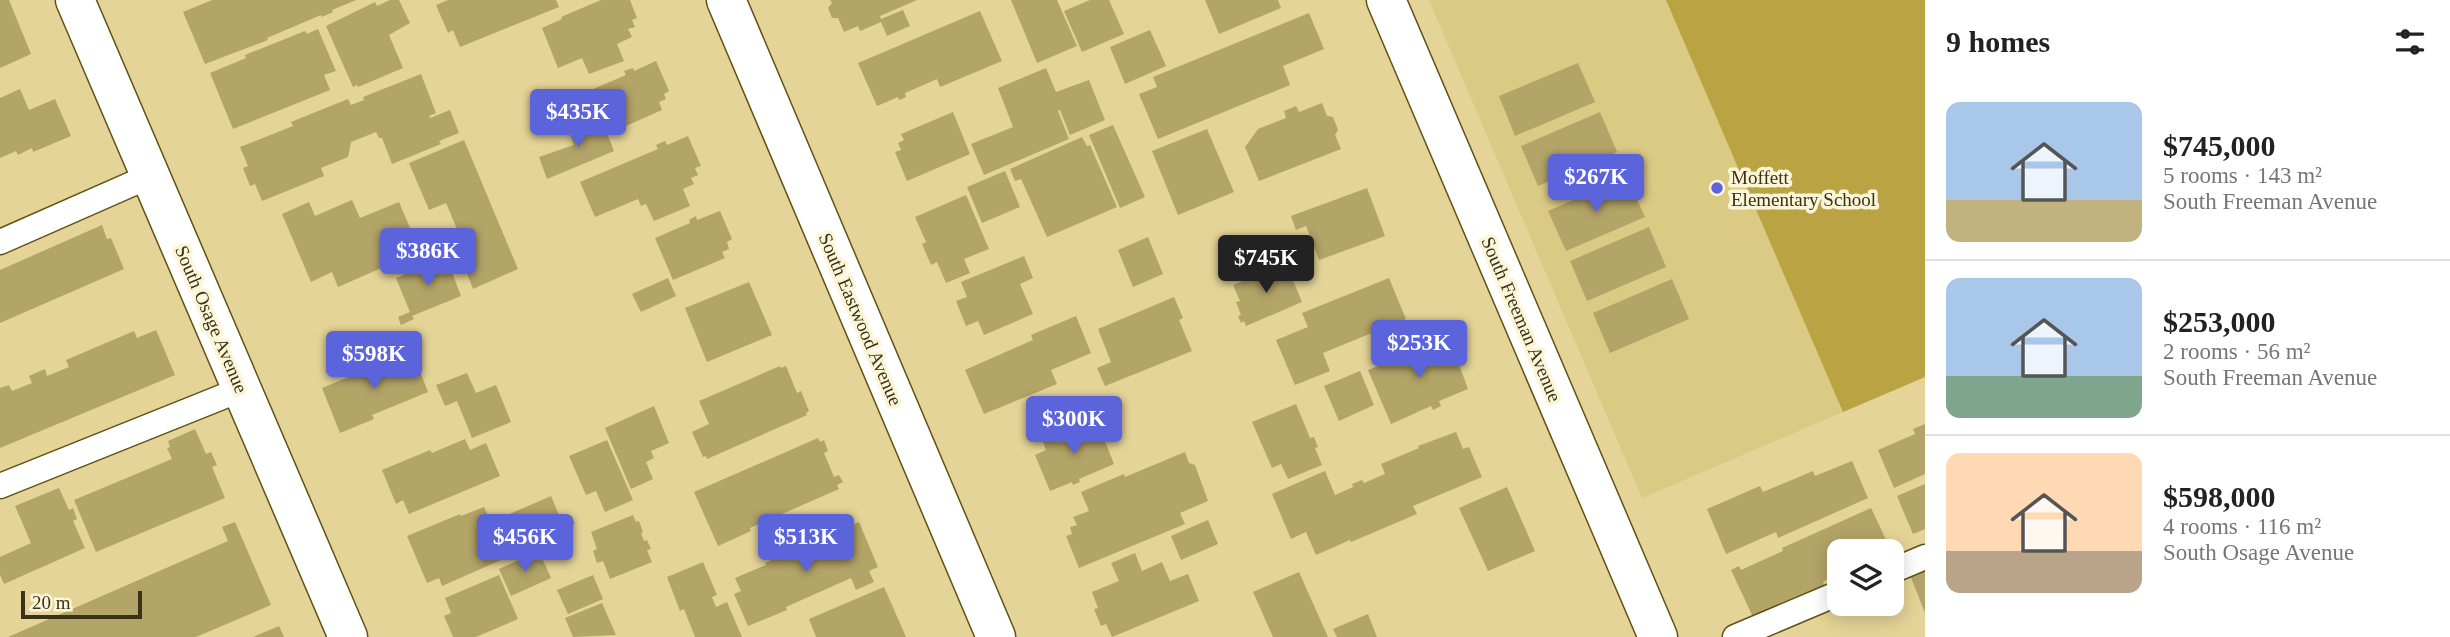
<!DOCTYPE html>
<html lang="en">
<head>
<meta charset="utf-8">
<style>
  :root { --surface:#fff; --page:#f6f6f6; --text:#222; --muted:#767676; --line:#e0e0e0; --accent:#5b64db }
  body { margin:0; font-family:"Times New Roman",serif; background:var(--page); color:var(--text); height:100vh; display:flex; flex-direction:column; font-size:26px; white-space:nowrap }
  * { box-sizing:border-box; margin:0 }
  p { font-size:23px; color:var(--muted) }
  .icon { flex:none; width:38px; height:38px; fill:none; stroke:currentColor; stroke-width:2; stroke-linecap:round; stroke-linejoin:round }
  .map { position:relative; flex:1; overflow:hidden }
  .side { display:flex; flex-direction:column; background:var(--surface); width:525px }
  .side>* { flex:none }
  .controls { position:absolute; left:1827px; top:539px; display:grid; gap:14px }
  .controls a { display:grid; place-items:center; width:77px; height:77px; border-radius:14px; background:var(--surface); box-shadow:0 4px 18px #0003; font-size:35px }
  .scale { position:absolute; left:21px; bottom:18px; width:121px; box-sizing:border-box; padding-left:7px; border:4px solid #383219; border-top:0; font-size:19px; line-height:24px; white-space:nowrap; color:#383219; -webkit-text-stroke:5px #fdf5d7; paint-order:stroke }
  .price { position:absolute; translate:-50% -60px; padding:0 16px; border-radius:7px; background:var(--accent); color:#fff; font-size:23px; line-height:46px; filter:drop-shadow(0 2px 4px #0008) }
  .price::after { content:''; position:absolute; left:50%; top:42px; width:21px; height:16px; margin-left:-10px; background:inherit; clip-path:polygon(0 0,100% 0,50% 100%) }
  .price.active { background:#222; color:#fff }
  ul { padding:0; list-style:none }
  li { display:flex; align-items:center; gap:21px; height:175px; padding:0 21px }
  li+li { border-top:2px solid var(--line) }
  li span { display:grid; place-items:center; flex:none; width:196px; height:140px; border-radius:14px; color:#555 }
  li>.icon { margin-inline-start:auto }
  span .icon { width:84px; height:84px; fill:#fffc; stroke-width:1 }
  li b { font-size:30px }
  h2 { display:flex; justify-content:space-between; align-items:center; height:84px; padding:0 21px; font-size:30px }
  main { display:flex; flex:1; min-height:0 }
  .map>svg:first-child { display:block }
  .built { fill:#dbca84 }
  .green { fill:#baa342 }
  .building { fill:#b3a468 }
  .lines { fill:none; stroke-linecap:round; stroke-linejoin:round }
  .lane-casing { stroke:#615214; stroke-width:27 }
  .street-casing { stroke:#615214; stroke-width:41 }
  .secondary-casing { stroke:#615214; stroke-width:41 }
  .lane { stroke:#fff; stroke-width:24 }
  .street { stroke:#fff; stroke-width:38 }
  .secondary { stroke:#fff; stroke-width:38 }
  .poi-dot { fill:#5b64db; stroke:#fdf5d7; stroke-width:2.5 }
  .labels { text-anchor:middle; stroke-width:7; stroke-linejoin:round; paint-order:stroke }
  .poi-label { font-size:19px; fill:#383219; stroke:#fdf5d7; text-anchor:start }
  .street-label { font-size:19px; fill:#383219; stroke:#fdf5d7 }
</style>
</head>
<body>
<main>
<div class="map">
<svg width="1925" height="637" viewBox="0 0 1925 637">
  <rect width="100%" height="100%" fill="#e4d497"/>
  <polygon class="built" points="1429,0 1925,0 1925,377 1642,498"/>
  <polygon class="green" points="1666,0 1925,0 1925,377 1843,412"/>
  <g class="building">
    <polygon points="0,0 9,0 31,54 0,68"/>
    <polygon points="212,0 356,0 332,10 333,12 322,17 321,15 267,38 268,40 205,64 183,12"/>
    <polygon points="390,0 399,0 410,23 389,35 403,68 358,87 357,85 353,87 326,26 375,2 377,6"/>
    <polygon points="448,0 556,0 559,7 460,47 453,30 448,33 436,5"/>
    <polygon points="601,0 630,0 637,18 632,20 635,27 628,29 632,37 617,44 624,61 589,74 582,58 558,68 542,28 562,19 561,17"/>
    <polygon points="830,0 917,0 880,16 881,19 903,10 910,26 887,36 881,22 860,31 858,26 844,32 838,18 832,18 828,8 832,3"/>
    <polygon points="1011,0 1057,0 1077,46 1037,63"/>
    <polygon points="1090,0 1109,0 1124,34 1082,52 1064,11"/>
    <polygon points="1205,0 1278,0 1281,8 1219,34"/>
    <polygon points="980,11 1002,61 940,87 937,79 905,93 906,97 899,100 898,97 877,106 858,63"/>
    <polygon points="1309,13 1324,49 1283,66 1290,85 1158,139 1139,94 1157,87 1153,77"/>
    <polygon points="318,29 336,71 324,75 330,90 233,129 210,73 246,58 245,55 305,31 307,34"/>
    <polygon points="1150,30 1166,66 1125,84 1110,47"/>
    <polygon points="656,61 669,91 664,94 666,99 659,102 662,110 610,133 591,90 626,75 624,71 633,68 634,71"/>
    <polygon points="1578,63 1595,102 1515,136 1499,96"/>
    <polygon points="1046,68 1056,92 1089,80 1105,120 1070,135 1060,110 1058,111 1069,139 984,175 971,144 1013,127 998,88"/>
    <polygon points="421,74 436,113 429,116 430,118 450,110 459,133 439,141 441,144 392,164 382,138 379,138 376,132 351,142 348,157 321,168 324,176 262,201 255,184 250,186 243,168 248,166 240,147 293,126 291,122 348,99 351,105 364,100 363,97"/>
    <polygon points="20,89 29,110 55,99 71,136 33,152 32,148 18,155 16,151 0,158 0,98"/>
    <polygon points="1322,103 1327,116 1333,117 1338,130 1335,135 1341,149 1259,181 1245,147 1258,129 1286,118 1284,111 1296,106 1299,112"/>
    <polygon points="953,112 970,154 907,181 895,152 901,150 898,143 904,140 901,134"/>
    <polygon points="1600,112 1617,152 1538,186 1521,146"/>
    <polygon points="597,118 603,133 606,131 614,151 547,179 539,157 574,145 569,130"/>
    <polygon points="1113,125 1145,197 1120,208 1089,135"/>
    <polygon points="1207,129 1234,192 1178,215 1152,151"/>
    <polygon points="688,136 701,166 695,168 698,175 691,178 694,184 683,189 690,206 654,221 646,204 641,206 638,199 595,217 580,182 658,149 656,145 665,141 667,145"/>
    <polygon points="1082,137 1087,146 1090,145 1117,207 1047,237 1021,179 1015,181 1010,169"/>
    <polygon points="464,140 518,269 473,289 464,266 461,267 457,256 459,255 449,232 457,229 446,203 429,210 409,163"/>
    <polygon points="1005,171 1020,207 982,223 967,187"/>
    <polygon points="1627,177 1645,217 1566,251 1548,211"/>
    <polygon points="1367,188 1385,236 1319,260 1306,226 1296,230 1291,216"/>
    <polygon points="966,195 989,249 964,259 970,273 946,283 937,262 931,265 922,244 926,242 915,217"/>
    <polygon points="352,200 360,218 399,202 411,230 402,234 411,255 338,287 332,272 311,282 282,214 309,202 315,216"/>
    <polygon points="720,211 732,239 727,242 729,249 722,252 725,258 673,280 655,238 690,223 689,220 696,216 697,220"/>
    <polygon points="102,225 107,239 111,238 124,269 0,323 0,270"/>
    <polygon points="1649,227 1666,267 1587,301 1570,261"/>
    <polygon points="1148,237 1163,274 1133,287 1118,250"/>
    <polygon points="1024,256 1033,278 1020,284 1033,314 984,335 978,321 966,326 956,301 967,297 961,282"/>
    <polygon points="446,257 461,296 412,316 414,319 401,325 398,317 410,312 396,278"/>
    <polygon points="1286,264 1302,302 1246,326 1244,321 1241,323 1238,316 1241,315 1236,302 1240,301 1233,285"/>
    <polygon points="668,278 676,296 641,312 632,294"/>
    <polygon points="1389,278 1406,319 1323,353 1330,371 1295,385 1276,340 1308,327 1302,313"/>
    <polygon points="1672,279 1689,319 1610,353 1593,313"/>
    <polygon points="749,282 772,335 707,362 685,308"/>
    <polygon points="1174,297 1183,318 1179,320 1192,351 1105,386 1097,368 1111,362 1098,329"/>
    <polygon points="1076,316 1091,353 1051,370 1057,384 984,414 965,370 1033,340 1031,335"/>
    <polygon points="156,330 175,375 0,448 0,388 9,385 12,391 32,383 29,376 45,369 47,376 69,367 66,360 134,331 137,338"/>
    <polygon points="1449,337 1468,389 1439,401 1441,406 1433,410 1431,406 1391,424 1368,370"/>
    <polygon points="412,351 428,392 372,415 374,419 340,433 322,388"/>
    <polygon points="780,366 781,368 786,366 797,393 801,391 809,411 806,413 807,415 707,459 706,456 703,457 692,432 709,424 699,401"/>
    <polygon points="1360,371 1374,405 1339,421 1324,386"/>
    <polygon points="467,373 476,393 496,385 511,422 472,438 457,401 445,406 436,385"/>
    <polygon points="1296,404 1310,438 1314,437 1318,447 1315,448 1322,465 1288,479 1281,464 1272,468 1252,422"/>
    <polygon points="654,406 669,443 651,451 654,458 646,462 653,479 631,489 605,428"/>
    <polygon points="1097,421 1114,464 1079,479 1080,482 1073,485 1072,482 1050,491 1035,455 1046,450 1043,442"/>
    <polygon points="1925,424 1925,474 1894,488 1878,450 1915,434 1913,429"/>
    <polygon points="195,429 206,454 211,452 217,465 212,467 225,498 96,552 74,500 172,459 167,448 170,447 168,441"/>
    <polygon points="1456,432 1463,449 1469,447 1482,477 1413,506 1417,514 1351,542 1350,540 1316,555 1306,532 1291,539 1272,494 1325,471 1335,495 1353,487 1352,484 1362,480 1364,483 1385,474 1381,464 1419,448 1418,446"/>
    <polygon points="818,438 820,442 824,440 828,451 824,453 834,477 839,475 843,482 837,485 839,489 750,528 751,531 718,546 694,492"/>
    <polygon points="465,439 470,450 486,443 500,476 409,514 403,500 396,504 382,470 430,450 432,453"/>
    <polygon points="607,440 633,500 605,512 596,491 586,495 569,456"/>
    <polygon points="1185,452 1189,463 1195,465 1208,501 1180,513 1185,524 1079,568 1066,536 1072,534 1070,527 1077,525 1073,517 1089,511 1081,492 1124,474 1125,477"/>
    <polygon points="1852,461 1868,498 1778,538 1776,532 1726,554 1707,509 1760,486 1763,492 1813,471 1815,476"/>
    <polygon points="1925,484 1925,529 1913,534 1897,496"/>
    <polygon points="1507,487 1535,551 1488,571 1459,508"/>
    <polygon points="59,488 69,510 73,508 77,519 73,521 85,548 4,584 0,575 0,557 31,543 15,506"/>
    <polygon points="551,496 561,520 572,516 575,524 565,528 567,531 442,586 439,578 427,583 407,536 460,514 461,516 484,507 491,522"/>
    <polygon points="1871,508 1888,544 1872,551 1839,551 1839,572 1823,582 1826,590 1808,598 1805,593 1784,602 1786,606 1753,617 1731,570 1739,566 1741,570 1783,551 1782,548"/>
    <polygon points="633,515 636,522 639,521 643,532 641,533 644,541 647,540 651,549 647,550 652,562 610,579 603,561 597,563 593,551 597,549 591,532"/>
    <polygon points="1208,520 1218,544 1181,560 1171,536"/>
    <polygon points="235,522 271,605 196,637 8,637 228,541 222,527"/>
    <polygon points="859,522 878,567 869,571 874,582 856,590 851,578 786,607 787,610 748,626 734,594 741,591 735,578 766,565 765,563"/>
    <polygon points="539,551 551,578 511,596 499,569"/>
    <polygon points="1135,553 1142,571 1162,562 1170,581 1188,574 1199,601 1112,637 1106,624 1101,626 1094,609 1098,608 1092,592 1119,581 1111,563"/>
    <polygon points="703,562 717,595 712,597 716,607 727,602 742,637 695,637 684,609 680,611 667,577"/>
    <polygon points="1925,569 1925,613 1910,575"/>
    <polygon points="1299,572 1328,637 1273,637 1253,592"/>
    <polygon points="499,575 518,619 476,637 453,637 444,616 451,613 445,598"/>
    <polygon points="593,575 603,599 568,614 557,590"/>
    <polygon points="884,587 906,637 816,637 809,619"/>
    <polygon points="602,603 616,635 573,637 565,618"/>
    <polygon points="1368,614 1377,637 1337,637 1333,629"/>
    <polygon points="279,626 284,637 253,637"/>
  </g>
  <g class="lines">
    <g class="lane-casing">
      <g id="lane">
        <polyline points="0,242 150,176"/>
        <polyline points="0,486 242,389"/>
        <polyline points="1892,571 1925,557"/>
        <polyline points="1735,637 1839,593"/>
      </g>
    </g>
    <g class="street-casing">
      <g id="street">
        <polyline points="75,0 348,637"/>
        <polyline points="726,0 996,637"/>
      </g>
    </g>
    <g class="secondary-casing">
      <polyline id="secondary" points="1386,0 1658,637"/>
    </g>
    <use href="#lane" class="lane"/>
    <use href="#street" class="street"/>
    <use href="#secondary" class="secondary"/>
  </g>
  <circle class="poi-dot" cx="1717" cy="188" r="7"/>
  <g class="labels">
    <g class="poi-label">
      <text x="1731" y="184">Moffett<tspan x="1731" dy="22">Elementary School</tspan></text>
    </g>
    <g class="street-label">
      <text transform="translate(212 319) rotate(67)" y="7">South Osage Avenue</text>
      <text transform="translate(861 319) rotate(67)" y="7">South Eastwood Avenue</text>
      <text transform="translate(1522 319) rotate(67)" y="7">South Freeman Avenue</text>
    </g>
  </g>
</svg>
<div class="controls">
<a><svg class="icon" aria-label="layers" viewBox="0 0 24 24"><path d="M12 4l9 5-9 5-9-5zM3 14l9 5 9-5"/></svg></a>
</div>
<div class="scale">20 m</div>
<b class="price" style="left:578px;top:149px">$435K</b>
<b class="price" style="left:1596px;top:214px">$267K</b>
<b class="price" style="left:428px;top:288px">$386K</b>
<b class="price active" style="left:1266px;top:295px">$745K</b>
<b class="price" style="left:1419px;top:380px">$253K</b>
<b class="price" style="left:374px;top:391px">$598K</b>
<b class="price" style="left:1074px;top:456px">$300K</b>
<b class="price" style="left:525px;top:574px">$456K</b>
<b class="price" style="left:806px;top:574px">$513K</b>
</div>
<section class="side">
<h2>9 homes<svg class="icon" aria-label="filters" viewBox="0 0 24 24"><path d="M4 7h16M4 17h16"/><circle cx="9" cy="7" r="2"/><circle cx="15" cy="17" r="2"/></svg></h2>
<ul>
<li><span style="background:linear-gradient(#a9c7e8 70%,#c2b280 0)"><svg class="icon" aria-label="home" viewBox="0 0 24 24"><path d="M3 11l9-7 9 7M6 9v11h12V9"/></svg></span><div><b>$745,000</b><p>5 rooms · 143 m²</p><p>South Freeman Avenue</p></div></li>
<li><span style="background:linear-gradient(#a9c7e8 70%,#7fa58c 0)"><svg class="icon" aria-label="home" viewBox="0 0 24 24"><path d="M3 11l9-7 9 7M6 9v11h12V9"/></svg></span><div><b>$253,000</b><p>2 rooms · 56 m²</p><p>South Freeman Avenue</p></div></li>
<li><span style="background:linear-gradient(#ffd9b3 70%,#b9a48a 0)"><svg class="icon" aria-label="home" viewBox="0 0 24 24"><path d="M3 11l9-7 9 7M6 9v11h12V9"/></svg></span><div><b>$598,000</b><p>4 rooms · 116 m²</p><p>South Osage Avenue</p></div></li>
</ul>
</section>
</main>
</body>
</html>
